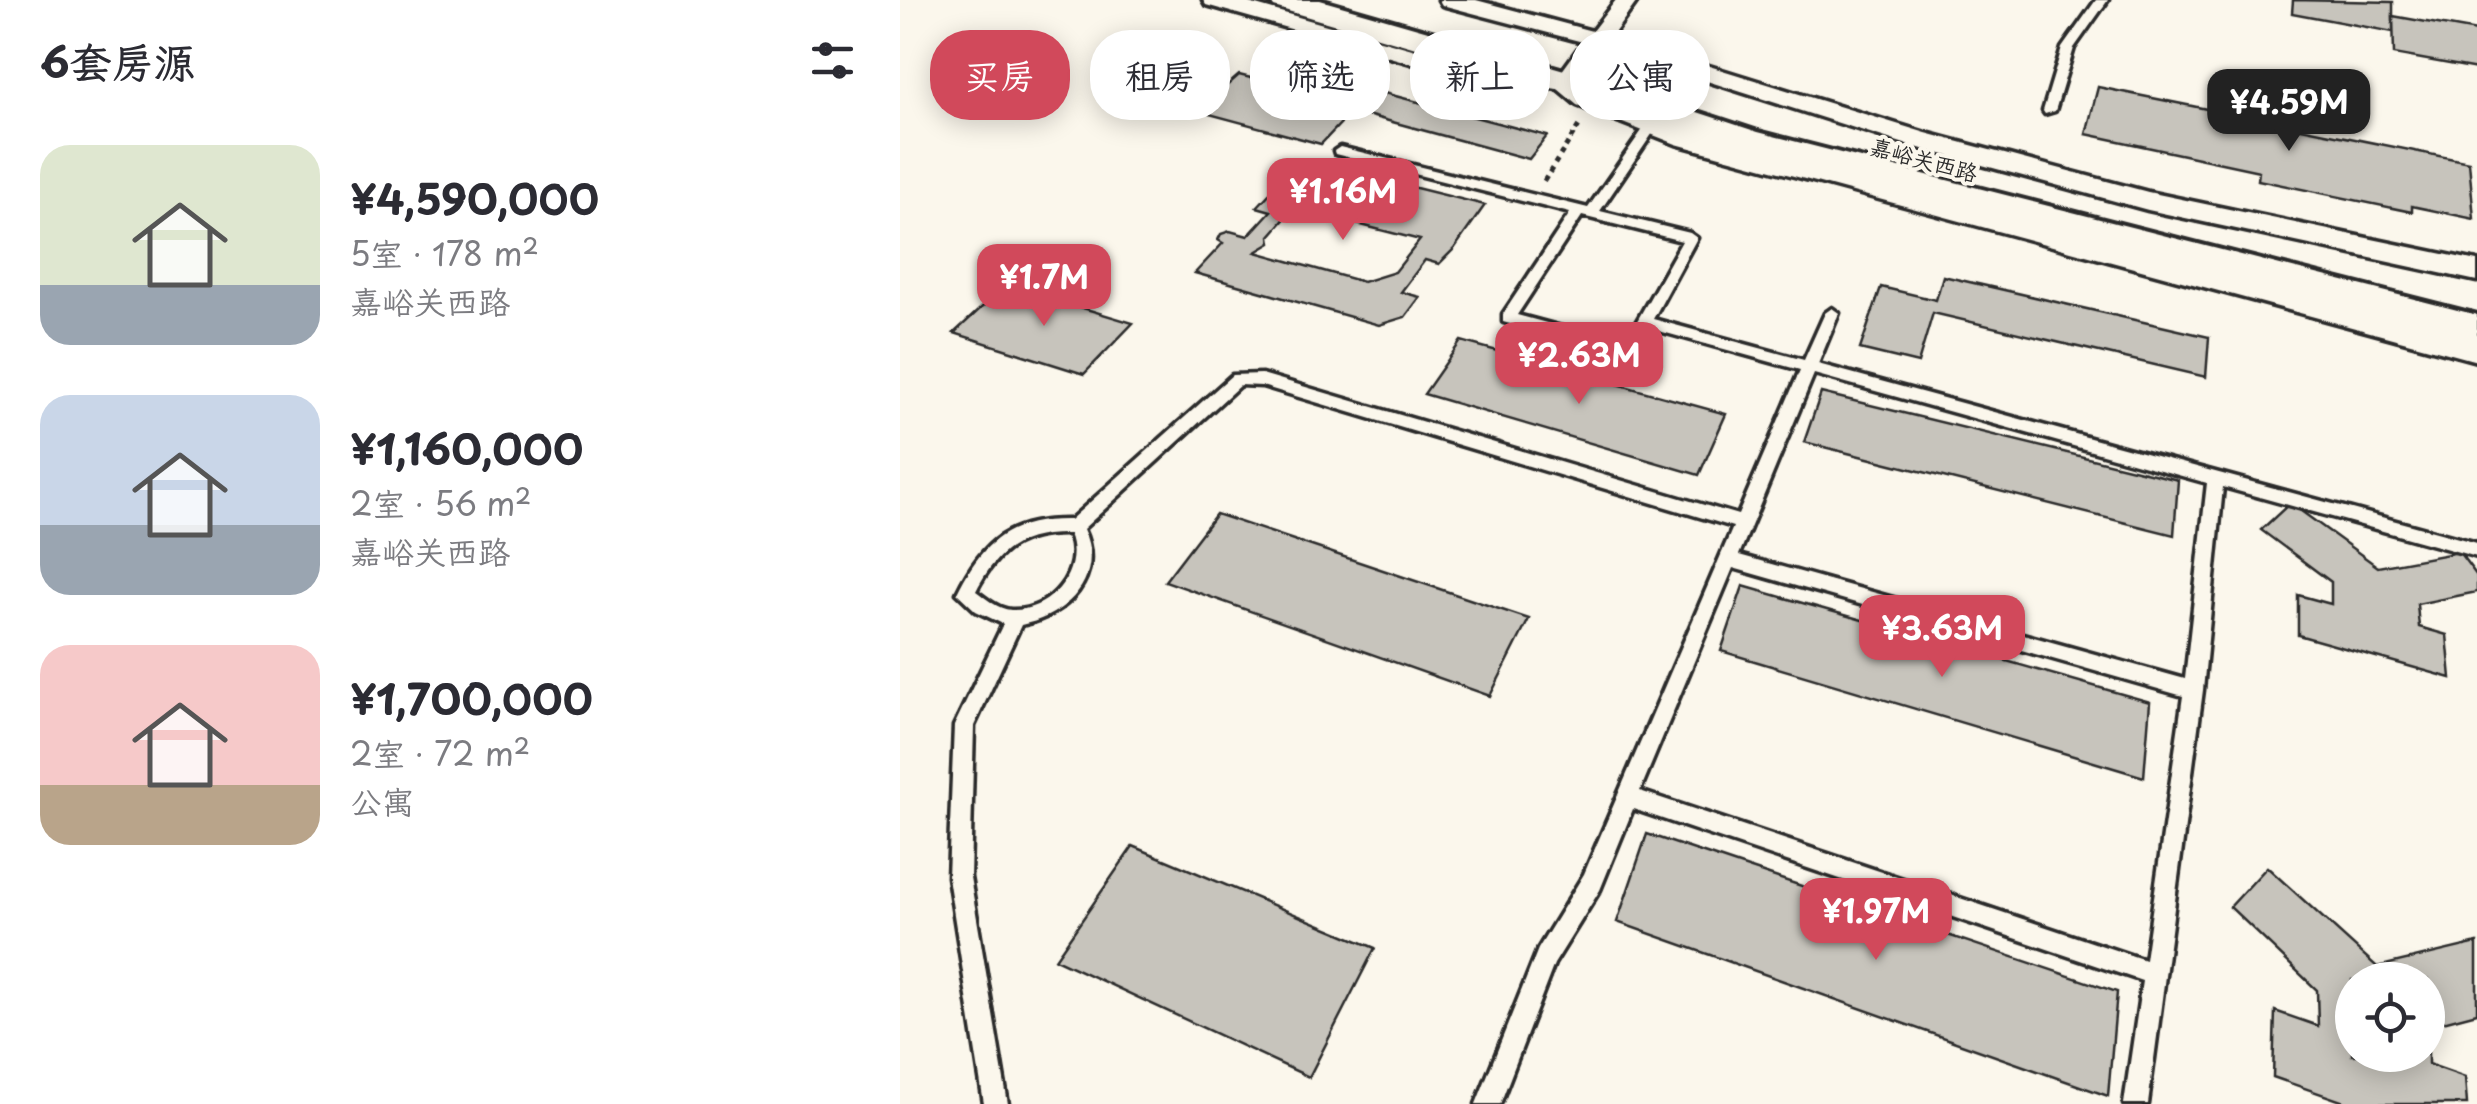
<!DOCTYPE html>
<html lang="zh">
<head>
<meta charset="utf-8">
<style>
  :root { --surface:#fff; --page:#f2f2f3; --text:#2b2b33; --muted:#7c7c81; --accent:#d1495b }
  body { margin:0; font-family:"Playpen Sans","LXGW WenKai TC",sans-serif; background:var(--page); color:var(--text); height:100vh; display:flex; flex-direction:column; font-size:38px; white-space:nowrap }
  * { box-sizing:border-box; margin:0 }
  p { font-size:32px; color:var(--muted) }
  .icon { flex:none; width:55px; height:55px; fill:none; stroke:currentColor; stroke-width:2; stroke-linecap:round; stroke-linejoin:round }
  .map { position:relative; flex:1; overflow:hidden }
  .sheet { display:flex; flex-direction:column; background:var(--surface); width:900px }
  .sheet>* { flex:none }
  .top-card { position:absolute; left:30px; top:30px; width:950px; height:90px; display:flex; gap:20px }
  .controls { position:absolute; left:1435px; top:962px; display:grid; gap:20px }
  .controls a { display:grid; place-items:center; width:110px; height:110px; border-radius:50%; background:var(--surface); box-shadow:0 5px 25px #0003; font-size:50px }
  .price { position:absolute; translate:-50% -85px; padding:0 22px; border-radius:20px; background:var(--accent); color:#fff; font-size:32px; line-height:65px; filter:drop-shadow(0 2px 5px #0008) }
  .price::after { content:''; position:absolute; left:50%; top:60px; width:30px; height:22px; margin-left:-15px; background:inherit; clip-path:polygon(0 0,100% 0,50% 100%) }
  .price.current { background:#222; color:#fff }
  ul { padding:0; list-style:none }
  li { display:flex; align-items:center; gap:30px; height:250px; padding:0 40px }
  li span { display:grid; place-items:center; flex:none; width:280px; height:200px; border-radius:30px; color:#555 }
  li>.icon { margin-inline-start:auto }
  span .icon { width:120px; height:120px; fill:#fffc; stroke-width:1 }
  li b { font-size:42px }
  h2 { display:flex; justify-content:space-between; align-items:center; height:120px; padding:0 40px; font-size:42px }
  .tag { padding:0 35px; border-radius:40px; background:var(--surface); box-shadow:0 5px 25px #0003; font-size:35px; line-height:90px }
  .tag.current { background:var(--accent); color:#fff }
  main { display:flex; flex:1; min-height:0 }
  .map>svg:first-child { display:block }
  .building { fill:#c7c4bc; stroke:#2b2b2b; stroke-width:2.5; fill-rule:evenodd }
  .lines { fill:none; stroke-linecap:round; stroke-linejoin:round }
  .service-casing { stroke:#2b2b2b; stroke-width:7 }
  .minor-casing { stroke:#2b2b2b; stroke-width:7 }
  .secondary-casing { stroke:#2b2b2b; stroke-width:8 }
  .path { stroke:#2b2b2b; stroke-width:5; stroke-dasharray:5 5; stroke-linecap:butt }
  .service { fill:#fbf7ec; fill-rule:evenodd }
  .minor { fill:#fbf7ec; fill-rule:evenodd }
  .secondary { fill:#fbf7ec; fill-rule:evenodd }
  .labels { text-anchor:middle; stroke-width:8; stroke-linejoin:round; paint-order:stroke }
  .far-street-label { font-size:22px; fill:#2b2b2b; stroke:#fbf7ec }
</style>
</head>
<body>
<main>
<section class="sheet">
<h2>6套房源<svg class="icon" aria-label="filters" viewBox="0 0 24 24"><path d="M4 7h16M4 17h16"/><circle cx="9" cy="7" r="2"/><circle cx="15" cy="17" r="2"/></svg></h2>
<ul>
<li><span style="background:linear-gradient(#dfe7d0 70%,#9aa5b1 0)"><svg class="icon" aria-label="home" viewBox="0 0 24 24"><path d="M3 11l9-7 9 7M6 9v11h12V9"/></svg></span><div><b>¥4,590,000</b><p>5室 · 178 m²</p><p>嘉峪关西路</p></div></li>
<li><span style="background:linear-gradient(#c9d6e8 65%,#9aa5b1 0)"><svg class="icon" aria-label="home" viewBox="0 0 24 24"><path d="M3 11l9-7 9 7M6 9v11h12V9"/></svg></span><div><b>¥1,160,000</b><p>2室 · 56 m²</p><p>嘉峪关西路</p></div></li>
<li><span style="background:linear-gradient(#f6c9c9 70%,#b9a48a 0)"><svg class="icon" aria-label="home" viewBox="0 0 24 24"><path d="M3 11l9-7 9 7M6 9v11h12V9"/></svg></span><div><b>¥1,700,000</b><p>2室 · 72 m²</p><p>公寓</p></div></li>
</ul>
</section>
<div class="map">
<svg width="1577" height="1104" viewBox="0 0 1577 1104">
  <rect width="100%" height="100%" fill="#fbf7ec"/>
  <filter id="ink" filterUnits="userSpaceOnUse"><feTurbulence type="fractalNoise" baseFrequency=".01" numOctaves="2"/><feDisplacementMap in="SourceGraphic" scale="20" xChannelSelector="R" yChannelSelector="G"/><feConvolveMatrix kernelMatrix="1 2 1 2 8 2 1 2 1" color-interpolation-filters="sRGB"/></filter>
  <g filter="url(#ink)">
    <g class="building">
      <polygon points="1393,0 1493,2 1493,32 1392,13"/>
      <polygon points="1493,16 1577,31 1577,69 1494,54"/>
      <polygon points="339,75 458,105 421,144 298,111"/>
      <polygon points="1198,87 1569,162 1574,219 1512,206 1512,212 1358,180 1359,171 1186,134"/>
      <polygon points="484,93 647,136 629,159 463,114"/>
      <path d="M431 167 585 205 554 249 539 264 525 260 501 292 520 297 505 317 479 325 295 273 323 243 318 240 321 234 330 231 348 236 371 211 357 207 384 178ZM394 208 520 240 495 272 463 282 356 252 371 243 370 236Z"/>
      <polygon points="1043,276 1309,337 1306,377 1033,313 1018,363 960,349 981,287 1036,300"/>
      <polygon points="106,285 233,323 184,374 54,333"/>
      <polygon points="561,341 826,414 799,475 524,394"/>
      <polygon points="921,393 1278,480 1274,535 904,442"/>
      <polygon points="1390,503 1478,567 1559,552 1577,576 1577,592 1517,604 1519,627 1547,635 1551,678 1398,635 1398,595 1431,604 1431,582 1361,530"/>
      <polygon points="316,514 629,619 590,696 265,581"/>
      <polygon points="843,586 1250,702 1244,777 821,651"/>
      <polygon points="747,834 1217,992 1208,1096 717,922"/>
      <polygon points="233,846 475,948 409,1077 155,959"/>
      <polygon points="1367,867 1477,967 1577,943 1577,1013 1528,1026 1528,980 1452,980 1452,1055 1528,1053 1528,1064 1565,1077 1567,1104 1450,1104 1373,1077 1375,1011 1418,1026 1417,990 1330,907"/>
    </g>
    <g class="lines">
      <g class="service-casing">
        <g id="service">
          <polygon points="1196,0 1208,0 1174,48 1155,111 1145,114 1143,111 1162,48"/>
          <path d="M759 111 765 115 700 211 790 233 797 238 753 319 904 360 925 313 932 308 939 313 918 364 1577 543V557L1323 487 1303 690 1248 1104H1224L1242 981 733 809 700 890 654 964 600 1104H576L638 949 684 874 833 527 362 386 340 385 183 529C206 577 167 616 121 625L74 726 70 877 108 1104H84L48 877 54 726 103 624 76 611 57 593C83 540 110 519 170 520L332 375 362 374 838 515 900 370 748 328 733 355 728 357 603 322V314L670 213 435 154 434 151 440 147 688 208 755 112ZM682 216 782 241 724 344 617 315ZM914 374 1307 483 1285 679 839 555ZM169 534C184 570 151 612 111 610 98 609 87 599 76 591 98 549 121 533 169 534ZM833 568 1283 696 1245 960 740 791Z"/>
        </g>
      </g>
      <g class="minor-casing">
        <polygon id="minor" points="303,0 338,0 555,61 659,75 683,42 542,5 539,0 576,0 692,31 716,0 738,0 712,36 1026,133 1248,192 1577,261 1577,281 1248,210 1008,145 703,48 678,82 695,95 794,132 1577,339 1577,361 776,144 677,105 658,89 553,75 306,5"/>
      </g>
      <g class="secondary-casing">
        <polygon id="secondary" points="369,0 420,0 706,82 858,132 1577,315 1577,345 832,148 682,96 374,7"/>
      </g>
      <polyline class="path" points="644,181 680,124"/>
      <use href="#service" class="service"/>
      <use href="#minor" class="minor"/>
      <use href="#secondary" class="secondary"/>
    </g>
  </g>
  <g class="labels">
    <g class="far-street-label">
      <text transform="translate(1024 160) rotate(15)" y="8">嘉峪关西路</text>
    </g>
  </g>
</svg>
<div class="controls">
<a><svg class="icon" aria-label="locate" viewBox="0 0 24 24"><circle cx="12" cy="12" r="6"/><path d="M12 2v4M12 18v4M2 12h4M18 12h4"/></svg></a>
</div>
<b class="price current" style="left:1389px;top:154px">¥4.59M</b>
<b class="price" style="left:443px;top:243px">¥1.16M</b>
<b class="price" style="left:144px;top:329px">¥1.7M</b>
<b class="price" style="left:679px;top:407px">¥2.63M</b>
<b class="price" style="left:1042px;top:680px">¥3.63M</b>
<b class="price" style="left:976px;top:963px">¥1.97M</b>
<div class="top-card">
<a class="tag current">买房</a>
<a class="tag">租房</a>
<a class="tag">筛选</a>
<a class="tag">新上</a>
<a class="tag">公寓</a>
</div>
</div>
</main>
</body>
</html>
